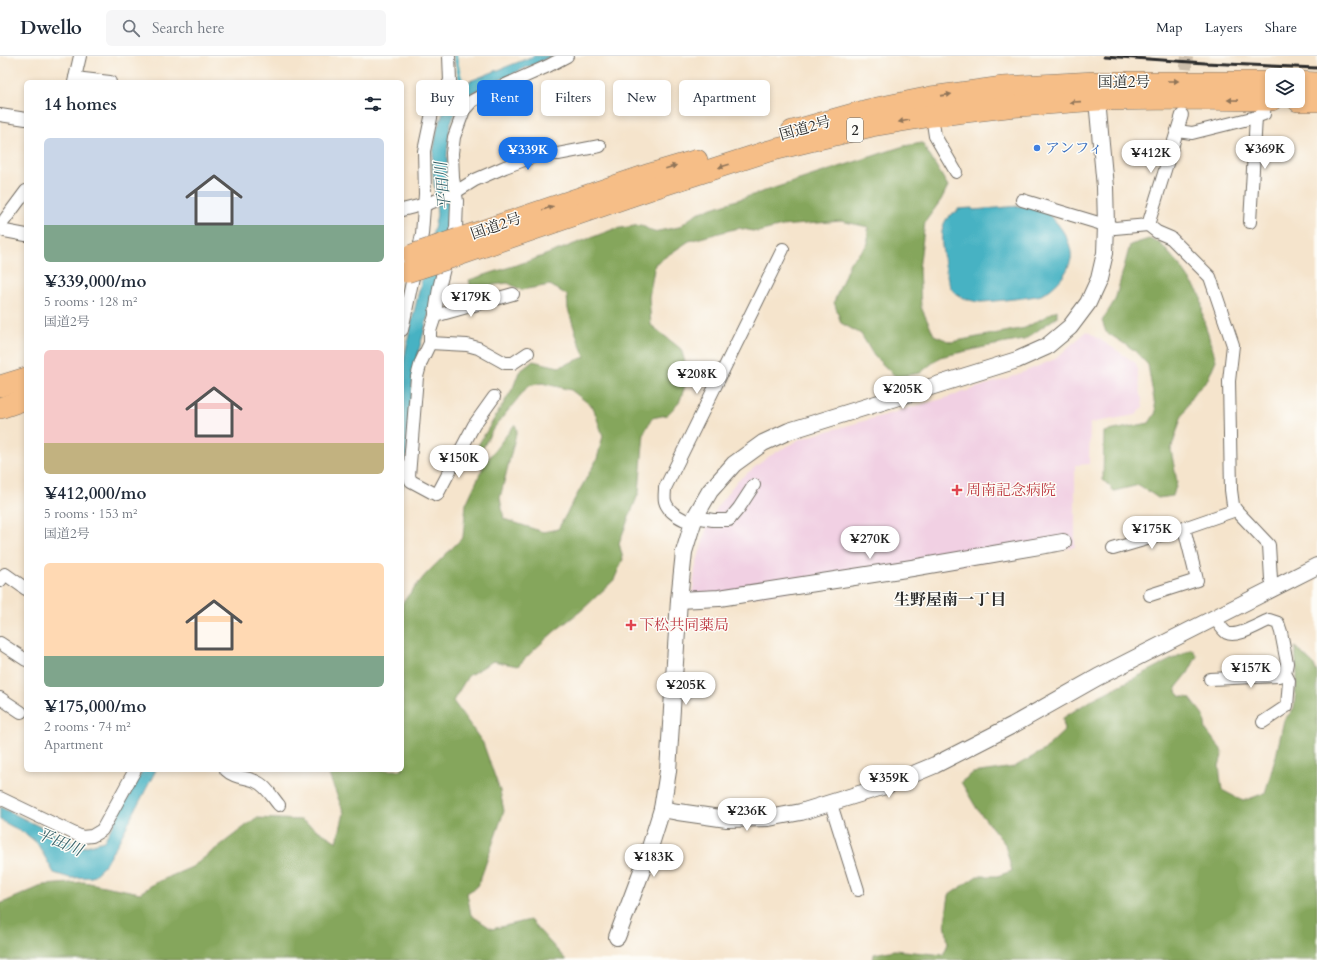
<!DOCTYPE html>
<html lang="en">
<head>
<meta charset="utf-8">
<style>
  :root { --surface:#fff; --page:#f6f6f7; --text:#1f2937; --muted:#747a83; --line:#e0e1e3; --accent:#1a73e8 }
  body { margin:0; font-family:Cardo,"Noto Serif JP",serif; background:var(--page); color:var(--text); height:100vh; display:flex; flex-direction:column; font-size:15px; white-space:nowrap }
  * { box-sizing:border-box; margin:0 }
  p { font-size:13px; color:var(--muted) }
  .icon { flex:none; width:22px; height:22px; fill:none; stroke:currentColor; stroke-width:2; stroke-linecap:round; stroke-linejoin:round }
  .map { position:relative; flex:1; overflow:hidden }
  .panel { position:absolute; left:24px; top:24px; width:380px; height:692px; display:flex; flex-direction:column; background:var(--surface); border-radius:6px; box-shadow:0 2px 6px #0003 }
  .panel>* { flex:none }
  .hud { position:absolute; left:416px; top:24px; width:380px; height:36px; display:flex; gap:8px }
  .buttons { position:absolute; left:1265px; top:12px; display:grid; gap:8px }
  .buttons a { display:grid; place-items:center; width:40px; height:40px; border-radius:6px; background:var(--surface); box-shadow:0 2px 6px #0003; font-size:20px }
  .price { position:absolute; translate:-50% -34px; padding:0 9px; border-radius:14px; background:#fff; color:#222; font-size:13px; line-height:26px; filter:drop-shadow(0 1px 2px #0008) }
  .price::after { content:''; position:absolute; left:50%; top:24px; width:12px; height:9px; margin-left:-6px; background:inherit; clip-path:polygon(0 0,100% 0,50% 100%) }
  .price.selected { background:var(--accent); color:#fff }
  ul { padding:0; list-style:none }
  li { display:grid; align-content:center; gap:8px; height:212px; padding:0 20px }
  li span { display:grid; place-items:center; height:124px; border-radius:6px; color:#555 }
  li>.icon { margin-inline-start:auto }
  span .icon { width:72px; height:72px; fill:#fffc; stroke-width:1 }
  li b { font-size:17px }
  h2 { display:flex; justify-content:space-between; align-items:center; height:48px; padding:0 20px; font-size:17px }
  .tag { padding:0 14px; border-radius:6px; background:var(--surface); box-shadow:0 2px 6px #0003; font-size:14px; line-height:36px }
  .tag.selected { background:var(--accent); color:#fff }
  header { display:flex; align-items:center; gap:24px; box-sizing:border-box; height:56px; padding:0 20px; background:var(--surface); border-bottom:1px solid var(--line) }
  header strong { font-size:19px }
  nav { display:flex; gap:22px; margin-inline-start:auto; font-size:14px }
  .search { width:280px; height:36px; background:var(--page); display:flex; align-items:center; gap:10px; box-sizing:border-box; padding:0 14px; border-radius:6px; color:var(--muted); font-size:15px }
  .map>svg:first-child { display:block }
  .built { fill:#f1d0e3 }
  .forest { fill:#85a65b; stroke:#586843 }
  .water { fill:#46b2c3; stroke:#386e77 }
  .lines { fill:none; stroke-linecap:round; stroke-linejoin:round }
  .stream { stroke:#46b2c3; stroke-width:3.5 }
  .minor-tunnel { stroke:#cdbfac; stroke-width:12; stroke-dasharray:12 6; stroke-linecap:butt }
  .minor-casing { stroke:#726c63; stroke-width:14 }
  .tertiary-casing { stroke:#726c63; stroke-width:18 }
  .trunk-casing { stroke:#726c63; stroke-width:22 }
  .minor { stroke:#fff; stroke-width:12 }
  .tertiary { stroke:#fff; stroke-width:16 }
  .trunk { stroke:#f6be87; stroke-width:21 }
  .rail { stroke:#2b2b2b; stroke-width:3 }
  .trunk-bridge-casing { stroke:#726c63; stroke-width:22; stroke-linecap:butt }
  .trunk-bridge { stroke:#f6be87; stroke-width:21 }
  .oneway { fill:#907459 }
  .shop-dot { fill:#3f7fe0; stroke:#fdfcf7; stroke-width:1.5 }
  .health-dot { fill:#e0444e; stroke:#fdfcf7; stroke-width:1.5 }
  .labels { text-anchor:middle; stroke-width:3; stroke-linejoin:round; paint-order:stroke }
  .shield { fill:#fdfcf7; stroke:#6a6a68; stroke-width:1 }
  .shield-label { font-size:14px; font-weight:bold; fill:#2b2b2b }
  .street-label { font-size:15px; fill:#2b2b2b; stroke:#fdfcf7 }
  .shop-label { font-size:15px; fill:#366cbe; stroke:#fdfcf7; text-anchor:start }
  .health-label { font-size:15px; fill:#be3a42; stroke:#fdfcf7; text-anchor:start }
  .water-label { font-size:16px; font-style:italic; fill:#366168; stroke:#fdfcf7 }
  .neighbourhood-label { font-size:16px; font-weight:bold; fill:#2b2b2b; stroke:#fdfcf7 }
</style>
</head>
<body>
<header>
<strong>Dwello</strong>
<div class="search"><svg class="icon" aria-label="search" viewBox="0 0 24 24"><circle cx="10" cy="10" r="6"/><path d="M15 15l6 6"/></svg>Search here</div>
<nav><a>Map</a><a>Layers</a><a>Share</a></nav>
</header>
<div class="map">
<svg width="1317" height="904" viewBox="0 0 1317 904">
  <rect width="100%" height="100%" fill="#fdfcf7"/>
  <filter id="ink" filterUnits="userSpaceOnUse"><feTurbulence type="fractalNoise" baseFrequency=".025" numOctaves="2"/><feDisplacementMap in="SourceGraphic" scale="8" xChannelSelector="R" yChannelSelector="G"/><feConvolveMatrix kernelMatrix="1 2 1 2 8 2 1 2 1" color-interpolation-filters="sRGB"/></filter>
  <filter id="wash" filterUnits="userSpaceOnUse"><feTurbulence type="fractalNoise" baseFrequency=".012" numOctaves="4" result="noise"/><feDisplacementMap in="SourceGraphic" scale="16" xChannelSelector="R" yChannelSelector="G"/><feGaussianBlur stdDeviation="0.9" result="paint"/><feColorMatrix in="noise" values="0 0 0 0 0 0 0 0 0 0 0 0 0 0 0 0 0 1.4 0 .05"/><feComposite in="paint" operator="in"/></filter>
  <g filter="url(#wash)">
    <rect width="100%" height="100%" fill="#f5e4cc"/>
    <polygon class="built" points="1087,275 1136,307 1143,351 1136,359 1090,367 1089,408 1075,409 1075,491 887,521 691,550 695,513 706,474 719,448 737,425 768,401 800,383 945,342 1014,320 1055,303"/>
    <g class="forest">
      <polygon points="922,87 948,130 941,144 925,166 919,213 921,251 934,279 951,286 1025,272 1057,254 1057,261 1024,284 989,290 940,301 920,317 896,321 874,300 861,278 841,267 834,246 850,206 868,188 868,171 841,165 782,170 758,176 738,172 689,185 655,208 649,241 651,269 681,293 689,319 679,347 667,359 652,362 644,377 639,436 619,487 623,503 614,524 582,554 555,575 535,593 518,610 493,605 468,620 453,645 483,687 500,735 504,755 478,830 467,837 471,859 492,873 530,864 566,904 0,904 0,848 44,829 84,826 140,837 155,827 192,811 256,762 301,764 337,786 344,757 327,714 402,714 402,547 426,518 463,481 466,448 485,407 515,368 517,374 500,442 504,463 543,476 558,473 597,403 603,380 593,351 571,334 542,327 528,330 493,373 477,403 477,391 513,332 519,316 533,305 559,311 585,301 578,284 568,253 567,239 550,229 521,234 508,227 471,232 469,224 532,204 614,173 641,169 653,176 679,171 697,157 904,90"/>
      <polygon points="1149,183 1160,187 1181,211 1201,240 1203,262 1216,304 1207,325 1193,338 1181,362 1171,394 1177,426 1173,440 1158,442 1139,429 1114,435 1103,424 1104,376 1149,367 1156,356 1148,309 1134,294 1106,276 1102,265 1115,244 1130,189"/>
      <polygon points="1295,591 1314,609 1317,617 1317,904 873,904 874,898 895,894 943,899 948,888 945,866 949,839 977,820 997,820 1012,815 1005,788 977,753 961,726 973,717 1014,711 1043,695 1064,675 1063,662 1091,644 1192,593 1197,600 1188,617 1176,632 1179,640 1190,642 1204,660 1206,674 1223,696 1219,710 1222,734 1243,745 1265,737 1276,700 1284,664 1294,653 1297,620"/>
    </g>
    <g class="water">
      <polygon points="534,0 552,0 473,36 460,48 450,68 447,100 451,158 435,235 414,312 404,426 402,435 402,314 410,273 437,159 432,105 437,73 449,42 470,25"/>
      <path d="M1020 150C1025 151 1031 150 1035 151 1052 155 1074 185 1071 203 1068 218 1054 233 1041 239 1036 241 988 246 980 246 972 245 962 243 955 237 948 231 947 218 945 209 942 192 935 162 958 155V153L972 152 973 154Z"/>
      <polygon points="143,714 156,714 119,785 104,810 92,821 70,822 54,817 37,787 26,778 0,764 0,751 79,790 83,791 104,785"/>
    </g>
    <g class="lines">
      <polyline class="stream" points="455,0 460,21 466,33"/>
    </g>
  </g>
  <g filter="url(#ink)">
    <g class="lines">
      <polyline class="minor-tunnel" points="1184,31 1187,0"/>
      <g class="minor-casing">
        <g id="minor">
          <polyline points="75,22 110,26"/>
          <polyline points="74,26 80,0"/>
          <polyline points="0,59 26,63"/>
          <polyline points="932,60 935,80 956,116"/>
          <polyline points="1177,75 1192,77 1256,61 1264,58 1265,44"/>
          <polyline points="1022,144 1115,172 1148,169"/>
          <polyline points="402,154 430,147 454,137 475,124 505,111 543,97 558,98 600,90"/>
          <polyline points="1250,166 1256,61"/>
          <polyline points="1148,169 1157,176 1171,182 1210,221 1233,289 1229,325 1231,434 1233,449 1236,454 1269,489 1271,523 1275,531"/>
          <polyline points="1148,169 1182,59"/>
          <polyline points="0,170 26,135"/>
          <polyline points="0,172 5,175 26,179"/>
          <polyline points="435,260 435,257 439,232 449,192 456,172 457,145 453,122 452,97 454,81 464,54 472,45 483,39 548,10 567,0"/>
          <polyline points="402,274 422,178 425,138 424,95 432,57 450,25 449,0"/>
          <polyline points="430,287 467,289 478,292 505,307 513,307 528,297"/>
          <polyline points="494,341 474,369 437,439 411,425 409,420 417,321 421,306 430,287 430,275 435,260 513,238"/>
          <polyline points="695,461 713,464 729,464 739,452 754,429"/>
          <path d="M693 467C683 464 668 457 665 445 664 441 665 436 665 432L783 193"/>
          <polyline points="1113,493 1184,472 1236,454"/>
          <polyline points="0,525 5,518 26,533"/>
          <polyline points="1150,539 1197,524 1184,472"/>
          <path d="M1215 562C1218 566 1222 574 1227 577 1237 582 1259 568 1269 564L1278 567 1281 576 1287 607 1285 617 1289 625 1287 650 1263 666"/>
          <polyline points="0,587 26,604"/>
          <polyline points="1210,623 1279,620 1285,617"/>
          <polyline points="0,642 21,656"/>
          <path d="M226 714C234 722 246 721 255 725 266 729 272 741 279 749"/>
          <polyline points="0,742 71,776 82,781 92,780 102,774 135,714"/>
          <polyline points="831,748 858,834"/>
        </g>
      </g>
      <g class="tertiary-casing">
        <g id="tertiary">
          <polyline points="679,544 719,542 912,512 1063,486"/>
          <polyline points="662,753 678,756 727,763 769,762 801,756 885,730 935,709 1013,669 1098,621 1317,510"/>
          <polyline points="617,881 647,801 662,753 668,715 679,544 684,496 691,473 695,461 710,435 734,408 763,387 789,375 1017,304 1046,291 1070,271 1088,247 1099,223 1105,197 1106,169 1105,131 1096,33"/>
        </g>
      </g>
      <g class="trunk-casing">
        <g id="trunk">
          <polyline points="1298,26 1317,27"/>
          <polyline points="1298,45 1317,45"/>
          <polyline points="792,75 867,54 931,41 1003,31 1095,26 1272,26"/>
          <polyline points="458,183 650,118 697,104"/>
          <polyline points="456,200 654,132 769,95 872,70 932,60 1007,51 1097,44 1178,43 1272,44"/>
          <polyline points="0,330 26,322"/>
          <polyline points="0,352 26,343"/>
        </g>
      </g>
      <use href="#minor" class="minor"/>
      <use href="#tertiary" class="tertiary"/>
      <use href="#trunk" class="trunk"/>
      <polyline class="rail" points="1105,0 1205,7 1317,12"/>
      <g class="trunk-bridge-casing">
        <g id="trunk-bridge">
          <polyline points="412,199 458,183"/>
          <polyline points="407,216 456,200"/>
        </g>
      </g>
      <use href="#trunk-bridge" class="trunk-bridge"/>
    </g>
    <defs><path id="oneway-solid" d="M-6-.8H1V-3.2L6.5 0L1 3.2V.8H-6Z"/></defs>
    <g class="oneway">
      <use href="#oneway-solid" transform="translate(1173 25)"/>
      <use href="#oneway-solid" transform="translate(946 39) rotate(-8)"/>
      <use href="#oneway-solid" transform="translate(1233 44) rotate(-179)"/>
      <use href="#oneway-solid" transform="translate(1075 46) rotate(176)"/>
      <use href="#oneway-solid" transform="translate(904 65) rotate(170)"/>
      <use href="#oneway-solid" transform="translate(724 110) rotate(162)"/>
      <use href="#oneway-solid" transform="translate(671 111) rotate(-17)"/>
      <use href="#oneway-solid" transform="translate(548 152) rotate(-19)"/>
    </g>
  </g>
  <circle class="shop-dot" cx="1037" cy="92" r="4"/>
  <g class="health-dot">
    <path d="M955 428h4v4h4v4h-4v4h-4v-4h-4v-4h4z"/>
    <path d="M629 563h4v4h4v4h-4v4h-4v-4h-4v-4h4z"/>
  </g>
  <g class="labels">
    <rect class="shield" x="847" y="62" width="16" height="24" rx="3"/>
    <g class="shield-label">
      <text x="855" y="79">2</text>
    </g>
    <g class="street-label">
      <text x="1124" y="31">国道2号</text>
      <text transform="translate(805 72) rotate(-16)" y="5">国道2号</text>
      <text transform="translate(496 170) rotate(-19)" y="5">国道2号</text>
    </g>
    <g class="shop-label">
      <text x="1045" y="97">アンフィ</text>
    </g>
    <g class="health-label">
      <text x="966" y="439">周南記念病院</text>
      <text x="639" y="574">下松共同薬局</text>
    </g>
    <g class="water-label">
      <text transform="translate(442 130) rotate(-95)" y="6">平田川</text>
      <text transform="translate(60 785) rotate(23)" y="6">平田川</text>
    </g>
    <g class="neighbourhood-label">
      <text x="950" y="549">生野屋南一丁目</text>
    </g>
  </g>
</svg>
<div class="buttons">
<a><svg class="icon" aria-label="layers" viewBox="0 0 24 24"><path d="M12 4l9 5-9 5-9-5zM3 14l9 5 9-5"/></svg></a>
</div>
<b class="price" style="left:1265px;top:114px">¥369K</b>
<b class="price selected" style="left:528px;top:115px">¥339K</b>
<b class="price" style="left:1151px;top:118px">¥412K</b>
<b class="price" style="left:471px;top:262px">¥179K</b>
<b class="price" style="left:697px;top:339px">¥208K</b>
<b class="price" style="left:903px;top:354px">¥205K</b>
<b class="price" style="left:459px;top:423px">¥150K</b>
<b class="price" style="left:1152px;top:494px">¥175K</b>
<b class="price" style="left:870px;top:504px">¥270K</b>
<b class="price" style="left:1251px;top:633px">¥157K</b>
<b class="price" style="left:686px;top:650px">¥205K</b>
<b class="price" style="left:889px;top:743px">¥359K</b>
<b class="price" style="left:747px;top:776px">¥236K</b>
<b class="price" style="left:654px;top:822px">¥183K</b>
<div class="hud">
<a class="tag">Buy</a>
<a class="tag selected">Rent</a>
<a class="tag">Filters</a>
<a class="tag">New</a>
<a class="tag">Apartment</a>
</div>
<section class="panel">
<h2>14 homes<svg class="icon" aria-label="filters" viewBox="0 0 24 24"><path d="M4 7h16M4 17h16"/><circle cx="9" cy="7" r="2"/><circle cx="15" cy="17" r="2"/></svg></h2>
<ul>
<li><span style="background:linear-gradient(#c9d6e8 70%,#7fa58c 0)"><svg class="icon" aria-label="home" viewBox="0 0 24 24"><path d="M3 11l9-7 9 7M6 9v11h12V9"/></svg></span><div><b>¥339,000/mo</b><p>5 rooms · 128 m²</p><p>国道2号</p></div></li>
<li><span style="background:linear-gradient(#f6c9c9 75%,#c2b280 0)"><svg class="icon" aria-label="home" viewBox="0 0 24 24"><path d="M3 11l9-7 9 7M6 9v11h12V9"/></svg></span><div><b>¥412,000/mo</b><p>5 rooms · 153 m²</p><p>国道2号</p></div></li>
<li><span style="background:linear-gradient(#ffd9b3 75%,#7fa58c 0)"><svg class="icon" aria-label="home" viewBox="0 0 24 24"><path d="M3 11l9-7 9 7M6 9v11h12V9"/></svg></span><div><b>¥175,000/mo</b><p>2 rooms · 74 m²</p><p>Apartment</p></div></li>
</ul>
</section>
</div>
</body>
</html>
